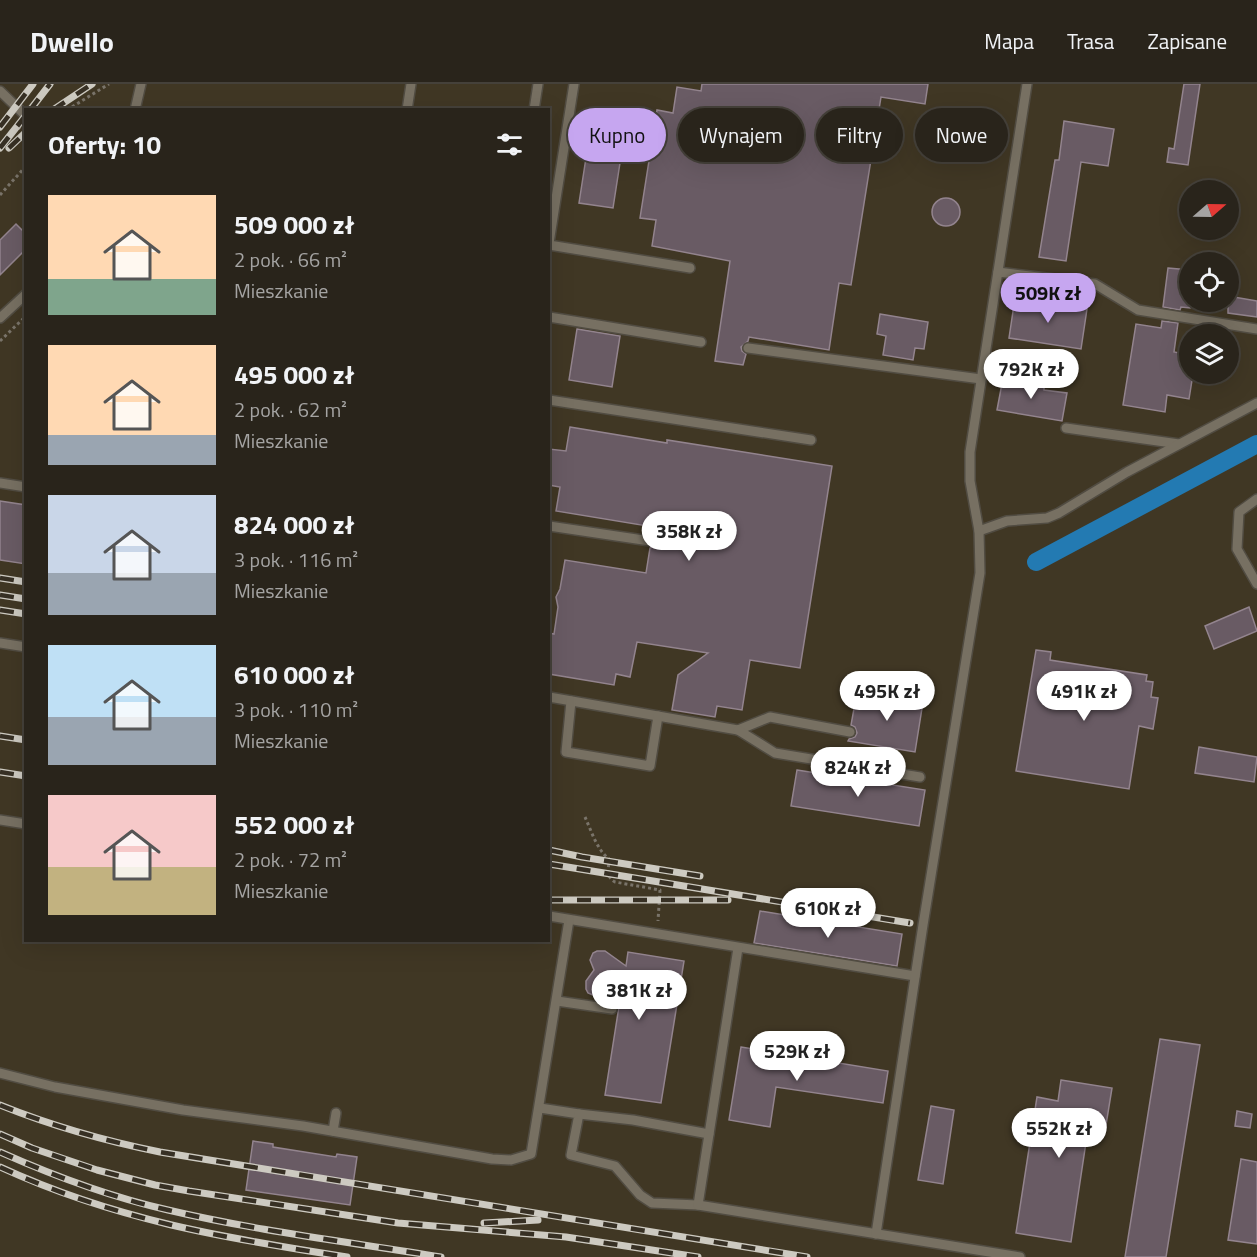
<!DOCTYPE html>
<html lang="pl">
<head>
<meta charset="utf-8">
<style>
  :root { --surface:#29241b; --page:#312c24; --text:#f1f3f6; --muted:#a5a4a3; --line:#45413a; --accent:#c6a6f0 }
  body { margin:0; font-family:"Titillium Web",sans-serif; background:var(--page); color:var(--text); height:100vh; display:flex; flex-direction:column; font-size:22px; white-space:nowrap }
  * { box-sizing:border-box; margin:0 }
  p { font-size:20px; color:var(--muted) }
  .icon { flex:none; width:33px; height:33px; fill:none; stroke:currentColor; stroke-width:2; stroke-linecap:round; stroke-linejoin:round }
  .map { position:relative; flex:1; overflow:hidden }
  .details { position:absolute; left:24px; top:24px; width:526px; height:834px; display:flex; flex-direction:column; background:var(--surface); border-radius:0px; box-shadow:0 6px 24px #0002,0 0 0 2px var(--line) }
  .details>* { flex:none }
  .top-card { position:absolute; left:568px; top:24px; width:570px; height:54px; display:flex; gap:12px }
  .needle { width:39px; rotate:70deg }
  .tools { position:absolute; left:1179px; top:96px; display:grid; gap:12px }
  .tools a { display:grid; place-items:center; width:60px; height:60px; border-radius:50%; background:var(--surface); box-shadow:0 6px 24px #0002,0 0 0 2px var(--line); font-size:30px }
  .price { position:absolute; translate:-50% -51px; padding:0 14px; border-radius:21px; background:#fff; color:#222; font-size:20px; line-height:39px; filter:drop-shadow(0 2px 3px #0008) }
  .price::after { content:''; position:absolute; left:50%; top:36px; width:18px; height:14px; margin-left:-9px; background:inherit; clip-path:polygon(0 0,100% 0,50% 100%) }
  .price.on { background:var(--accent); color:#111 }
  ul { padding:0; list-style:none }
  li { display:flex; align-items:center; gap:18px; height:150px; padding:0 24px }
  li span { display:grid; place-items:center; flex:none; width:168px; height:120px; border-radius:0px; color:#555 }
  li>.icon { margin-inline-start:auto }
  span .icon { width:72px; height:72px; fill:#fffc; stroke-width:1 }
  li b { font-size:26px }
  h2 { display:flex; justify-content:space-between; align-items:center; height:72px; padding:0 24px; font-size:26px }
  .tag { padding:0 21px; border-radius:27px; background:var(--surface); box-shadow:0 6px 24px #0002,0 0 0 2px var(--line); font-size:21px; line-height:54px }
  .tag.on { background:var(--accent); color:#111 }
  header { display:flex; align-items:center; gap:36px; box-sizing:border-box; height:84px; padding:0 30px; background:var(--surface); border-bottom:2px solid var(--line) }
  header strong { font-size:28px }
  nav { display:flex; gap:33px; margin-inline-start:auto; font-size:21px }
  .map>svg:first-child { display:block }
  .built { fill:#403724; fill-rule:evenodd }
  .lines { fill:none; stroke-linecap:round; stroke-linejoin:round }
  .canal { stroke:#237ab2; stroke-width:18 }
  .building { fill:#695b64; stroke:#93848e; stroke-width:1.5 }
  .lane-casing { stroke:#514c42; stroke-width:12 }
  .path { stroke:#7a746a; stroke-width:3; stroke-dasharray:3 3; stroke-linecap:butt }
  .lane { stroke:#777062; stroke-width:9 }
  .rail-casing { stroke:#cdcac1; stroke-width:7 }
  .rail { stroke:#373024; stroke-width:4.5; stroke-dasharray:14; stroke-linecap:butt }
</style>
</head>
<body>
<header>
<strong>Dwello</strong>
<nav><a>Mapa</a><a>Trasa</a><a>Zapisane</a></nav>
</header>
<div class="map">
<svg width="1257" height="1173" viewBox="0 0 1257 1173">
  <rect width="100%" height="100%" fill="#373024"/>
  <path class="built" d="M0 0H1257V1173H0ZM26 26H549V856H26ZM1190 106H1228V146H1190ZM1190 178H1228V218H1190ZM1190 250H1228V290H1190Z"/>
  <g class="lines">
    <polyline class="canal" points="1036,478 1257,360"/>
  </g>
  <g class="building">
    <polygon points="702,0 928,0 925,20 881,13 851,201 839,199 829,266 749,253 748,257 741,263 742,267 746,270 743,281 715,277 730,177 652,162 656,136 640,134 657,26 673,29 677,3 701,7"/>
    <polygon points="1184,0 1200,0 1188,81 1167,78 1169,64 1174,65"/>
    <polygon points="960,34 985,38 982,55 957,52"/>
    <polygon points="931,36 951,39 948,58 928,54"/>
    <polygon points="1064,37 1114,45 1108,82 1081,78 1066,177 1039,173 1055,76 1059,76"/>
    <polygon points="588,61 622,66 613,124 579,119"/>
    <circle cx="946" cy="128" r="14"/>
    <polygon points="16,140 26,150 26,165 0,191 0,156"/>
    <polygon points="1168,184 1190,186 1190,224 1181,223 1180,226 1163,223"/>
    <polygon points="1228,212 1257,217 1257,233 1228,229"/>
    <polygon points="1015,214 1087,225 1081,265 1009,254"/>
    <polygon points="880,230 928,238 924,265 915,264 913,276 883,271 886,252 877,250"/>
    <polygon points="1162,237 1178,239 1174,268 1190,271 1190,290 1193,290 1189,315 1167,311 1165,328 1123,321 1136,240 1161,244"/>
    <polygon points="577,245 620,252 612,303 569,296"/>
    <polygon points="1003,294 1044,300 1044,306 1067,309 1062,337 997,326"/>
    <polygon points="570,343 667,359 667,356 832,382 800,584 750,576 742,626 717,622 715,633 672,626 678,591 708,569 637,558 630,593 616,590 614,601 549,590 549,549 554,550 558,523 556,513 560,505 565,476 646,489 650,464 655,462 657,457 652,451 654,443 556,427 560,403 549,401 549,365 566,367"/>
    <polygon points="0,417 26,421 26,480 0,476"/>
    <polygon points="1249,523 1257,547 1214,565 1205,542"/>
    <polygon points="1036,566 1051,568 1050,576 1147,591 1146,597 1153,598 1151,613 1158,614 1153,645 1139,642 1129,705 1016,687"/>
    <polygon points="857,608 923,618 915,668 848,657 849,655 855,653 857,649 855,643 851,641"/>
    <polygon points="1199,663 1257,673 1254,698 1195,689"/>
    <polygon points="797,686 925,706 919,742 791,722"/>
    <polygon points="760,827 902,850 897,882 754,859"/>
    <polygon points="597,867 605,867 626,882 628,868 684,877 661,1019 605,1011 623,897 599,911 595,912 588,909 586,905 586,897 594,886 590,876 593,869"/>
    <polygon points="1160,955 1200,961 1166,1173 1125,1173"/>
    <polygon points="741,963 888,987 883,1019 776,1003 770,1043 729,1036"/>
    <polygon points="1061,996 1112,1004 1105,1047 1088,1045 1071,1158 1016,1149 1037,1013 1058,1017"/>
    <polygon points="931,1022 954,1026 943,1100 918,1096"/>
    <polygon points="1237,1027 1252,1030 1250,1044 1235,1042"/>
    <polygon points="253,1057 273,1060 273,1063 336,1073 337,1070 357,1073 350,1121 246,1106"/>
    <polygon points="1241,1075 1257,1078 1257,1160 1228,1156"/>
  </g>
  <g class="lines">
    <g class="lane-casing">
      <g id="lane">
        <polyline points="0,7 26,32"/>
        <polyline points="135,26 141,0"/>
        <polyline points="407,26 411,0"/>
        <polyline points="534,26 538,0"/>
        <polyline points="549,159 574,0"/>
        <polyline points="549,161 690,184"/>
        <polyline points="998,188 1095,200 1138,226 1257,245"/>
        <polyline points="549,233 701,258"/>
        <polyline points="0,234 26,210"/>
        <polyline points="748,264 981,295"/>
        <polyline points="549,316 811,356"/>
        <polyline points="1066,344 1179,360"/>
        <polyline points="0,399 26,403"/>
        <polyline points="1257,415 1239,428 1237,465 1257,500"/>
        <polyline points="549,442 650,457"/>
        <polyline points="979,447 1007,437 1047,434 1059,429 1127,388 1257,319"/>
        <polyline points="0,559 26,563"/>
        <polyline points="549,613 738,646 770,633 850,648"/>
        <polyline points="571,617 566,668 650,682 658,632"/>
        <polyline points="738,646 775,669 920,693"/>
        <polyline points="0,736 26,740"/>
        <polyline points="549,832 915,892"/>
        <polyline points="557,917 612,925"/>
        <polyline points="0,989 55,1003 183,1026 303,1042 492,1075 511,1076 531,1070 569,836"/>
        <polyline points="540,1024 579,1030 571,1071 615,1082 640,1111 652,1119 698,1121 1020,1173"/>
        <polyline points="579,1030 633,1036 709,1050"/>
        <polyline points="333,1047 336,1029"/>
        <polyline points="698,1121 738,864"/>
        <polyline points="876,1150 923,841 980,489 979,447 970,397 970,368 1027,0"/>
      </g>
    </g>
    <g class="path">
      <polyline points="67,26 109,0"/>
      <polyline points="18,43 26,50"/>
      <polyline points="0,111 26,82"/>
      <polyline points="0,257 26,232"/>
      <path d="M585 733C591 746 597 766 609 775 609 785 605 792 615 798L660 806 658 837"/>
    </g>
    <use href="#lane" class="lane"/>
    <g class="rail-casing">
      <g id="rail">
        <polyline points="30,26 50,0"/>
        <polyline points="53,26 92,0"/>
        <polyline points="0,43 33,0"/>
        <polyline points="0,64 26,31"/>
        <polyline points="9,64 26,48"/>
        <polyline points="0,494 26,498"/>
        <polyline points="0,511 26,515"/>
        <polyline points="0,526 26,530"/>
        <polyline points="0,652 26,656"/>
        <polyline points="0,688 26,692"/>
        <polyline points="549,766 582,773 700,792"/>
        <polyline points="549,780 910,839"/>
        <polyline points="549,816 728,816"/>
        <path d="M0 1021C52 1042 105 1057 160 1068L807 1173"/>
        <polyline points="0,1050 32,1064 97,1086 155,1101 189,1107 398,1139 566,1153 698,1173"/>
        <path d="M0 1068C54 1092 110 1113 168 1126 257 1147 350 1158 441 1173"/>
        <path d="M0 1083C115 1136 224 1154 347 1173"/>
        <polyline points="484,1139 538,1136"/>
      </g>
    </g>
    <use href="#rail" class="rail"/>
  </g>
</svg>
<div class="tools">
<a><svg class="needle" viewBox="-14 -14 28 28"><path d="M0-13l5 13h-10z" fill="#e53935"/><path d="M0 13l5-13h-10z" fill="#a5a4a3"/></svg></a>
<a><svg class="icon" aria-label="locate" viewBox="0 0 24 24"><circle cx="12" cy="12" r="6"/><path d="M12 2v4M12 18v4M2 12h4M18 12h4"/></svg></a>
<a><svg class="icon" aria-label="layers" viewBox="0 0 24 24"><path d="M12 4l9 5-9 5-9-5zM3 14l9 5 9-5"/></svg></a>
</div>
<b class="price on" style="left:1048px;top:240px">509K zł</b>
<b class="price" style="left:1031px;top:316px">792K zł</b>
<b class="price" style="left:689px;top:478px">358K zł</b>
<b class="price" style="left:887px;top:638px">495K zł</b>
<b class="price" style="left:1084px;top:638px">491K zł</b>
<b class="price" style="left:858px;top:714px">824K zł</b>
<b class="price" style="left:828px;top:855px">610K zł</b>
<b class="price" style="left:639px;top:937px">381K zł</b>
<b class="price" style="left:797px;top:998px">529K zł</b>
<b class="price" style="left:1059px;top:1075px">552K zł</b>
<div class="top-card">
<a class="tag on">Kupno</a>
<a class="tag">Wynajem</a>
<a class="tag">Filtry</a>
<a class="tag">Nowe</a>
</div>
<section class="details">
<h2>Oferty: 10<svg class="icon" aria-label="filters" viewBox="0 0 24 24"><path d="M4 7h16M4 17h16"/><circle cx="9" cy="7" r="2"/><circle cx="15" cy="17" r="2"/></svg></h2>
<ul>
<li><span style="background:linear-gradient(#ffd9b3 70%,#7fa58c 0)"><svg class="icon" aria-label="home" viewBox="0 0 24 24"><path d="M3 11l9-7 9 7M6 9v11h12V9"/></svg></span><div><b>509 000 zł</b><p>2 pok. · 66 m²</p><p>Mieszkanie</p></div></li>
<li><span style="background:linear-gradient(#ffd9b3 75%,#9aa5b1 0)"><svg class="icon" aria-label="home" viewBox="0 0 24 24"><path d="M3 11l9-7 9 7M6 9v11h12V9"/></svg></span><div><b>495 000 zł</b><p>2 pok. · 62 m²</p><p>Mieszkanie</p></div></li>
<li><span style="background:linear-gradient(#c9d6e8 65%,#9aa5b1 0)"><svg class="icon" aria-label="home" viewBox="0 0 24 24"><path d="M3 11l9-7 9 7M6 9v11h12V9"/></svg></span><div><b>824 000 zł</b><p>3 pok. · 116 m²</p><p>Mieszkanie</p></div></li>
<li><span style="background:linear-gradient(#bfe0f5 60%,#9aa5b1 0)"><svg class="icon" aria-label="home" viewBox="0 0 24 24"><path d="M3 11l9-7 9 7M6 9v11h12V9"/></svg></span><div><b>610 000 zł</b><p>3 pok. · 110 m²</p><p>Mieszkanie</p></div></li>
<li><span style="background:linear-gradient(#f6c9c9 60%,#c2b280 0)"><svg class="icon" aria-label="home" viewBox="0 0 24 24"><path d="M3 11l9-7 9 7M6 9v11h12V9"/></svg></span><div><b>552 000 zł</b><p>2 pok. · 72 m²</p><p>Mieszkanie</p></div></li>
</ul>
</section>
</div>
</body>
</html>
